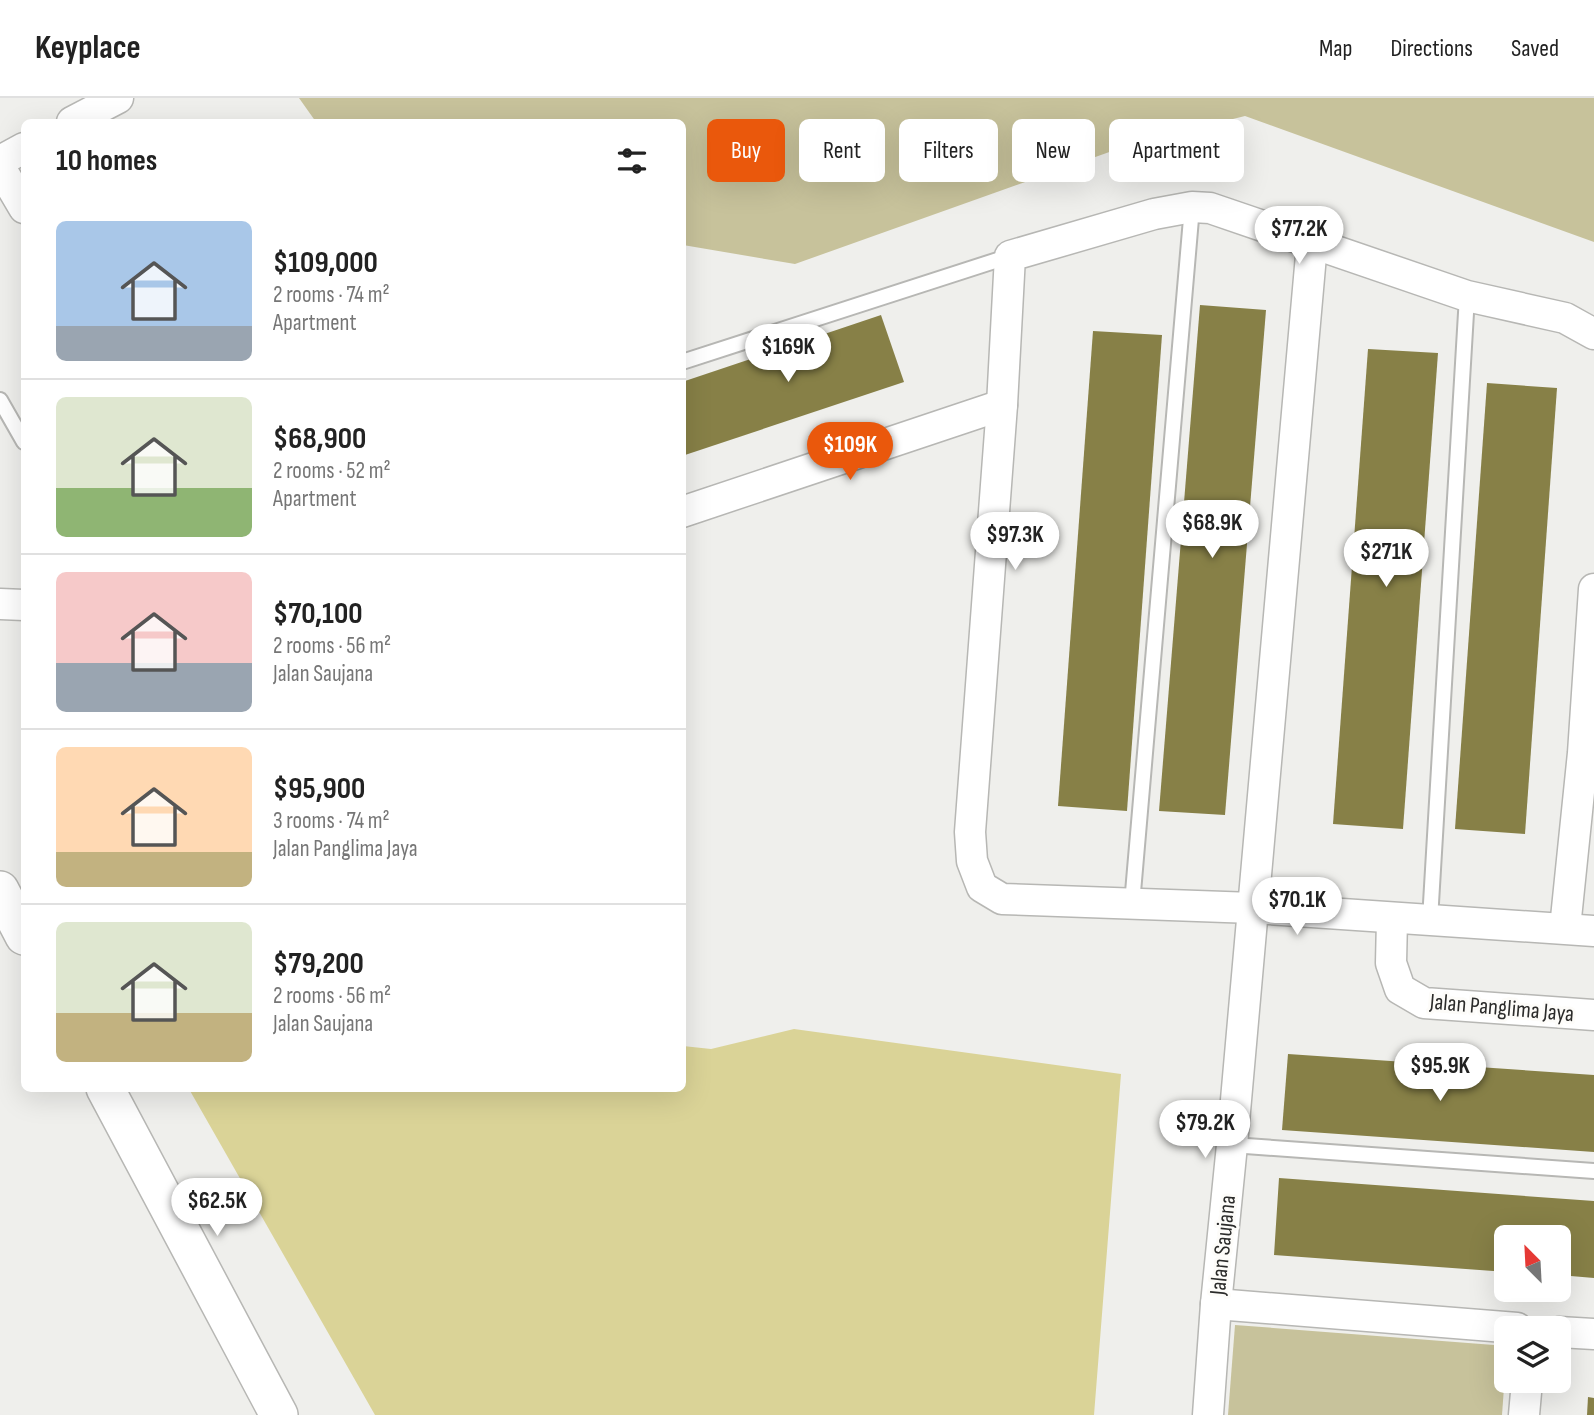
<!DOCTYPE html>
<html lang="en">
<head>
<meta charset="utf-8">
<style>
  :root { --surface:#fff; --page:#f2f2f2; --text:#222; --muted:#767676; --line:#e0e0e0; --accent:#ea580c }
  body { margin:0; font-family:"Sofia Sans Condensed",sans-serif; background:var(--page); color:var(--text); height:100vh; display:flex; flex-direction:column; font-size:26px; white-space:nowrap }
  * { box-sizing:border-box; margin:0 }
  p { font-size:23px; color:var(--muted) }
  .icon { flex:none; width:38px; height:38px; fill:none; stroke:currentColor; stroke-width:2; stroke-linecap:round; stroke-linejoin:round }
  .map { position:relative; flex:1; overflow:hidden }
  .side { position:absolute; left:21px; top:21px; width:665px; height:973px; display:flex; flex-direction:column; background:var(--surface); border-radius:10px; box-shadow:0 7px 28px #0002 }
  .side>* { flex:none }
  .banner { position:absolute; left:707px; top:21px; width:665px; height:63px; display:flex; gap:14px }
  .needle { width:46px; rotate:336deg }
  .tools { position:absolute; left:1494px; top:1127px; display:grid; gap:14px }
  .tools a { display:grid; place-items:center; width:77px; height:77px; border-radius:10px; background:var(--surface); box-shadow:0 7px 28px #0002; font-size:35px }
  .price { position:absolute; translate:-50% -60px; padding:0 16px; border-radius:24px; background:#fff; color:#222; font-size:23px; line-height:46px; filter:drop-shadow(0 2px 4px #0008) }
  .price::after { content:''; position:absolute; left:50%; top:42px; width:21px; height:16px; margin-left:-10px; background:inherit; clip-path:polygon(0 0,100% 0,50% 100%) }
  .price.on { background:var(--accent); color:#fff }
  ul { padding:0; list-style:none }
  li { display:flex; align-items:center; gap:21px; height:175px; padding:0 35px }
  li+li { border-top:2px solid var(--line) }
  li span { display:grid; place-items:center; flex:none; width:196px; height:140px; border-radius:10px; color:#555 }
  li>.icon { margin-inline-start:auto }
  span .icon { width:84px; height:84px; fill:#fffc; stroke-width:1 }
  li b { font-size:30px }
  h2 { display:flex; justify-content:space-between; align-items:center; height:84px; padding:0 35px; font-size:30px }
  .chip { padding:0 24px; border-radius:10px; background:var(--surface); box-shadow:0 7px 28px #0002; font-size:24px; line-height:63px }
  .chip.on { background:var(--accent); color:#fff }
  header { display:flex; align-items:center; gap:42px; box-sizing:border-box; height:98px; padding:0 35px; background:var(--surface); border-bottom:2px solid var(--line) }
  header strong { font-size:33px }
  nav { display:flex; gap:38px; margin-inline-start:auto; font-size:24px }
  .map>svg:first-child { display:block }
  .green { fill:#c7c29b }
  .water { fill:#dad397 }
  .building { fill:#878047 }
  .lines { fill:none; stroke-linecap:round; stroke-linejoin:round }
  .service-casing { stroke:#b7b7b4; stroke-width:18 }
  .minor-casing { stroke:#b7b7b4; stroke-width:33 }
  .tertiary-casing { stroke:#b7b7b4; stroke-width:40 }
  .service { stroke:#fff; stroke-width:14 }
  .minor { stroke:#fff; stroke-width:30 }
  .tertiary { stroke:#fff; stroke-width:37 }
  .labels { text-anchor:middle; stroke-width:6; stroke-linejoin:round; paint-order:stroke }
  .street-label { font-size:23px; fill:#2b2b2a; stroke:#fdfcf9 }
</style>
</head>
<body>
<header>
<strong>Keyplace</strong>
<nav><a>Map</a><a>Directions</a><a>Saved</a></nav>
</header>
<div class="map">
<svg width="1594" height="1317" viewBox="0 0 1594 1317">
  <rect width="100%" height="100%" fill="#efefec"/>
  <g class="green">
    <polygon points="299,0 1594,0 1594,144 1245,18 1129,47 795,166 683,147 682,24 316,24"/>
    <polygon points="1235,1227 1507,1248 1502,1317 1228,1317"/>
  </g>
  <polygon class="water" points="794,931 1121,976 1094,1317 375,1317 189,991 682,990 683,948 711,951"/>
  <g class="building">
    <polygon points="1200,207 1266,212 1225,717 1159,713"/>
    <polygon points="881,217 904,284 682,358 682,284"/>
    <polygon points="1093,233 1162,237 1127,713 1058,708"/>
    <polygon points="1368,251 1438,255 1403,731 1333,726"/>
    <polygon points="1487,285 1557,290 1525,736 1455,731"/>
    <polygon points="1288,956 1594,977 1594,1054 1282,1032"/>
    <polygon points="1279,1080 1594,1103 1594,1180 1559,1177 1559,1139 1507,1139 1507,1174 1274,1157"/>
    <polygon points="1588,1299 1594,1300 1594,1317 1587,1317"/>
  </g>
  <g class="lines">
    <g class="service-casing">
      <g id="service">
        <polyline points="682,264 1010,158"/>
        <polyline points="0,302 24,344"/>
        <polyline points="1132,806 1192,109"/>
        <polyline points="1430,822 1467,198"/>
        <polyline points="1232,1047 1594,1073"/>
      </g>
    </g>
    <g class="minor-casing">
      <g id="minor">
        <polyline points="72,24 118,0"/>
        <polyline points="0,63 24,50"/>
        <polyline points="0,69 24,110"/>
        <polyline points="1594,236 1565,220 1467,198 1210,110 1192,109 1154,116 1010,158 1002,307 970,734 972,763 982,789 1002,801 1253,810 1594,833"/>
        <polyline points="682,414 1002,307"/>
        <polyline points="0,506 24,507"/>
        <polyline points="1392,821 1391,865 1400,891 1424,905 1594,917"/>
        <polyline points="1565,830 1583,655 1594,491"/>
        <polyline points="1216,1206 1517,1230"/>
        <polyline points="1559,1234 1594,1236"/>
        <polyline points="1208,1317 1216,1206 1232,1047 1312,146"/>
        <polyline points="1524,1317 1527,1283"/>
      </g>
    </g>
    <g class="tertiary-casing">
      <g id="tertiary">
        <polyline points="0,792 24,838"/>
        <polyline points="105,990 279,1317"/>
      </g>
    </g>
    <use href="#service" class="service"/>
    <use href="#minor" class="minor"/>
    <use href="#tertiary" class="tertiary"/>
  </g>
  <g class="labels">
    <g class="street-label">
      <text transform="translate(1502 909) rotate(5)" y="8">Jalan Panglima Jaya</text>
      <text transform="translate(1222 1147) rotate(-84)" y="8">Jalan Saujana</text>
    </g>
  </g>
</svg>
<div class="tools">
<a><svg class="needle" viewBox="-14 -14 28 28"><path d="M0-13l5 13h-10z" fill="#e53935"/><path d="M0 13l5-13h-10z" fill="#767676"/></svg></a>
<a><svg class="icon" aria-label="layers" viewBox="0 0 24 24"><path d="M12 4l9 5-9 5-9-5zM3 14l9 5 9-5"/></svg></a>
</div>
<b class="price" style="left:1299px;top:168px">$77.2K</b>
<b class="price" style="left:788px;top:286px">$169K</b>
<b class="price on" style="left:850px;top:384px">$109K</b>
<b class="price" style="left:1212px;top:462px">$68.9K</b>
<b class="price" style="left:1015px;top:474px">$97.3K</b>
<b class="price" style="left:1386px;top:491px">$271K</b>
<b class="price" style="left:1297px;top:839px">$70.1K</b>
<b class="price" style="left:1440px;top:1005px">$95.9K</b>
<b class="price" style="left:1205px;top:1062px">$79.2K</b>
<b class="price" style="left:217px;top:1140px">$62.5K</b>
<div class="banner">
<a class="chip on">Buy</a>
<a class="chip">Rent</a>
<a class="chip">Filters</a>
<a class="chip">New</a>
<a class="chip">Apartment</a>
</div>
<section class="side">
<h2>10 homes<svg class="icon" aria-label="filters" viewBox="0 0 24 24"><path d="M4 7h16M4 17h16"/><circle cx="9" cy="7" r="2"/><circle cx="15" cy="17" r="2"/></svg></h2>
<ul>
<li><span style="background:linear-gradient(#a9c7e8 75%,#9aa5b1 0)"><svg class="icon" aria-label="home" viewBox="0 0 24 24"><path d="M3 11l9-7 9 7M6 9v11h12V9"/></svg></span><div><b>$109,000</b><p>2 rooms · 74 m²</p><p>Apartment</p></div></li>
<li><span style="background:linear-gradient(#dfe7d0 65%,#8fb573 0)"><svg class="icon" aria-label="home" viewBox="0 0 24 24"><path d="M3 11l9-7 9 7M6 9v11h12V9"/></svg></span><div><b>$68,900</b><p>2 rooms · 52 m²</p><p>Apartment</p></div></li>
<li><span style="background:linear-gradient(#f6c9c9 65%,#9aa5b1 0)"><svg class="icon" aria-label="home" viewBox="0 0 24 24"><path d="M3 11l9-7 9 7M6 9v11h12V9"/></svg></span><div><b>$70,100</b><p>2 rooms · 56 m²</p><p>Jalan Saujana</p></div></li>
<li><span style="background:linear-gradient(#ffd9b3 75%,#c2b280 0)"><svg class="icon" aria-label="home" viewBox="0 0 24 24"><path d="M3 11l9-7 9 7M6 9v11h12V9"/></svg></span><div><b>$95,900</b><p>3 rooms · 74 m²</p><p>Jalan Panglima Jaya</p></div></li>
<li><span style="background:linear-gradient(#dfe7d0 65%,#c2b280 0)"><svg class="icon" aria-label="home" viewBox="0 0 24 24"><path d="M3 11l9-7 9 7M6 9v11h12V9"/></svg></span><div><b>$79,200</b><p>2 rooms · 56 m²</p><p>Jalan Saujana</p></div></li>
</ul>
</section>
</div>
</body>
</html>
